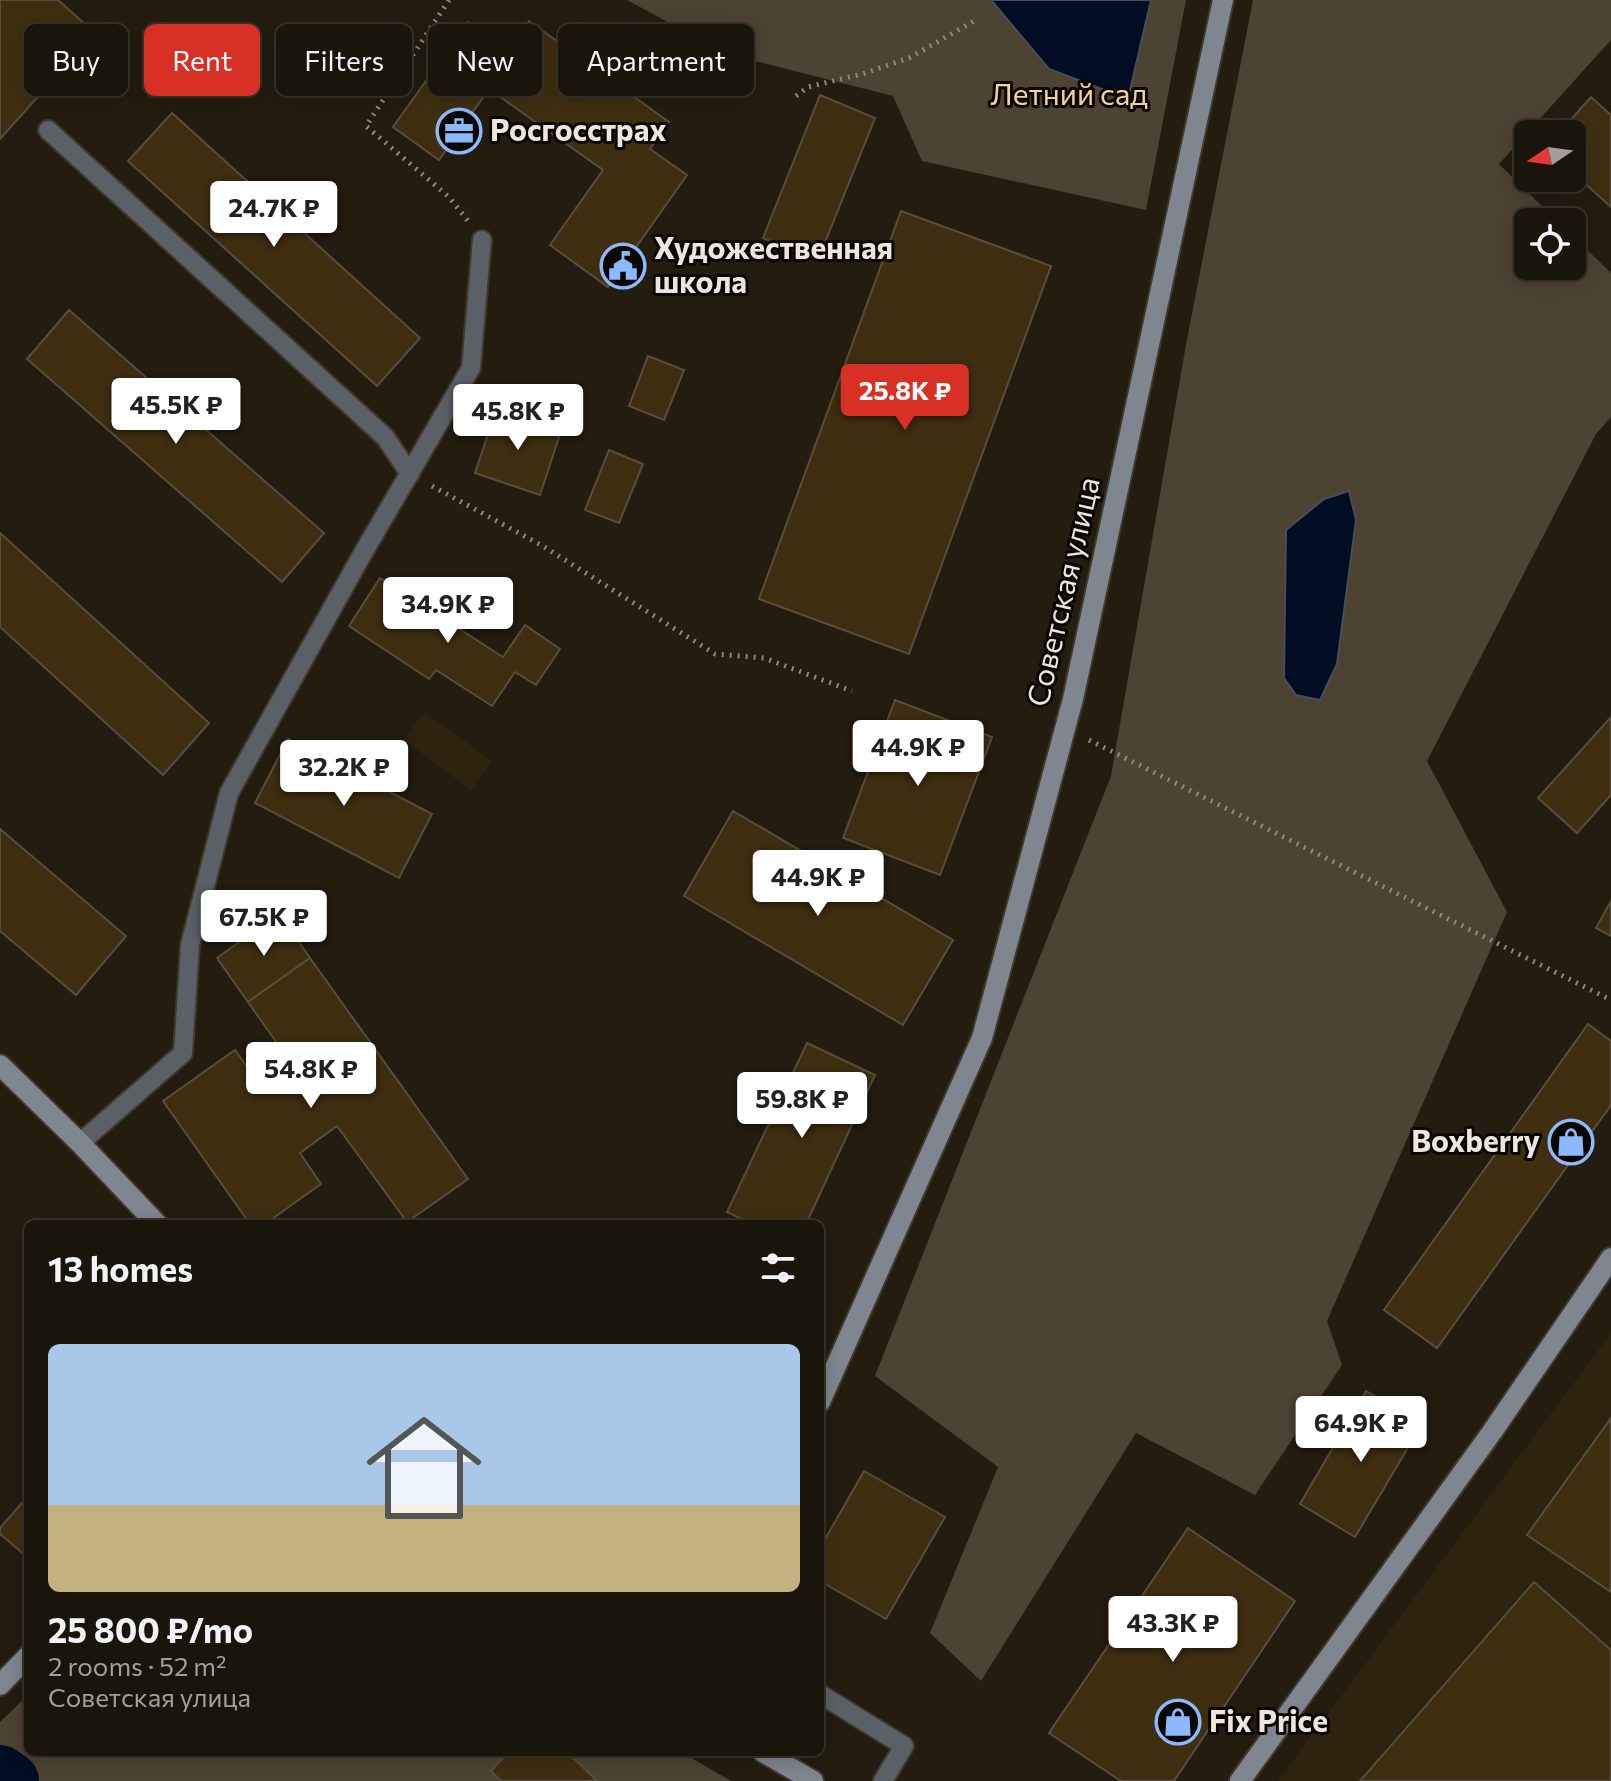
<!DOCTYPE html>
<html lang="en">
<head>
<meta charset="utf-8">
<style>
  :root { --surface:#1a150b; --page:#272219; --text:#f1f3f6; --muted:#9f9f9d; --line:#38342c; --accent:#d93025 }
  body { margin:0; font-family:Commissioner,sans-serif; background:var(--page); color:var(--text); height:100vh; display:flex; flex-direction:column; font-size:30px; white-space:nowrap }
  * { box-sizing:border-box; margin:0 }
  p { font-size:26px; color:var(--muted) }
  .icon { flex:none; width:44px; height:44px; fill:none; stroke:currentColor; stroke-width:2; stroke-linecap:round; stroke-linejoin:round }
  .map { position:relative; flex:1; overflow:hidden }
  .drawer { position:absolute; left:24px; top:1220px; width:800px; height:536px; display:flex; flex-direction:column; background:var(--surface); border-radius:12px; box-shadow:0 4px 20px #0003,0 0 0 2px var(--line) }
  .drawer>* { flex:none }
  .hud { position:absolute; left:24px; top:24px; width:800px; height:72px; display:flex; gap:16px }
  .needle { width:52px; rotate:257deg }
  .buttons { position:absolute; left:1514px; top:120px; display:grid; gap:16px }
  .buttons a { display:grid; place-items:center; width:72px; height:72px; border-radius:12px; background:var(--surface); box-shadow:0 4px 20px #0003,0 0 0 2px var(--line); font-size:40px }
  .price { position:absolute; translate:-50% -68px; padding:0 18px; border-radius:8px; background:#fff; color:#222; font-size:26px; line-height:52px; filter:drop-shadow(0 2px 4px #0008) }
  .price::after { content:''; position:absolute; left:50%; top:48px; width:24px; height:18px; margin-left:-12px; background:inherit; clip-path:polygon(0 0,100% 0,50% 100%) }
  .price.active { background:var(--accent); color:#fff }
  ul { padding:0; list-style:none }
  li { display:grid; align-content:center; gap:16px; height:424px; padding:0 24px }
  li span { display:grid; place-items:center; height:248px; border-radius:12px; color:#555 }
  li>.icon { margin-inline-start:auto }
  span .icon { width:144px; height:144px; fill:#fffc; stroke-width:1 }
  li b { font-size:34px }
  h2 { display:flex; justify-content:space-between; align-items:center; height:96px; padding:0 24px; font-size:34px }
  .tag { padding:0 28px; border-radius:12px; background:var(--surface); box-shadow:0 4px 20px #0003,0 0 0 2px var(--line); font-size:28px; line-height:72px }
  .tag.active { background:var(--accent); color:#fff }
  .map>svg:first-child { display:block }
  .built { fill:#2e230f }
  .green { fill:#4d4332 }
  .water { fill:#020c22; stroke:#484d5a; stroke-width:2 }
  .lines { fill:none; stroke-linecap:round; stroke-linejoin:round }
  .river { stroke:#020c22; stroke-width:58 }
  .building { fill:#3f2e10; stroke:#574e3f; stroke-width:2 }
  .service-casing { stroke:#3f382c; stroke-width:22 }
  .secondary-casing { stroke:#3f382c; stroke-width:24 }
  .path { stroke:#8e887d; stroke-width:5; stroke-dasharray:2 6; stroke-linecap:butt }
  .service { stroke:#5b6066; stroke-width:18 }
  .secondary { stroke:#7f8690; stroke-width:20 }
  .labels { text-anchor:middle; stroke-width:6; stroke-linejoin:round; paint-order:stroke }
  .park-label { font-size:30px; fill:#f3d29a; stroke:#0a0703 }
  .poi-label { font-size:30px; font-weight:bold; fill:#ece6de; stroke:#0a0703; text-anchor:start }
  .street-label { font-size:30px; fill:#ece6de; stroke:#0a0703 }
</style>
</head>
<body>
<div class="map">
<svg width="1611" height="1781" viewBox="0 0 1611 1781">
  <rect width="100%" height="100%" fill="#231c0f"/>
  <g class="built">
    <polygon points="424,712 492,761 471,790 404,740"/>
    <polygon points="1611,1333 1611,1781 1278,1781"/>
  </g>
  <g class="green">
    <polygon points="627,0 1186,0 1146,210 922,161 893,96 727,54"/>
    <polygon points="1253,0 1611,0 1611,40 1499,164 1558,222 1528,222 1528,266 1572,266 1572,235 1611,273 1611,417 1596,434 1427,761 1507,912 1327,1321 1342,1365 1255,1495 1136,1433 981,1681 930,1633 998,1467 875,1376 1111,776 1187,339"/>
    <polygon points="28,1695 28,1752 681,1752 731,1781 0,1781 0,1722"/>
  </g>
  <g class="water">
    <polygon points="991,0 1151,0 1128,99 1049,69"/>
    <polygon points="1349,491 1356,520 1337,664 1320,700 1296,695 1284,678 1286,530 1324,499"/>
  </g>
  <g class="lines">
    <polyline class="river" points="0,1774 10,1781"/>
  </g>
  <g class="building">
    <polygon points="0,0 58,0 95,33 0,139"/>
    <polygon points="529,21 669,122 650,149 687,175 608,287 550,245 603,170 489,89 439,160 393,127 468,22 508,51"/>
    <polygon points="820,95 875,118 818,260 763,238"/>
    <polygon points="1591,97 1611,115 1611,207 1572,172 1572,134 1558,134"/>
    <polygon points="172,113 420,338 377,386 128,161"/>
    <polygon points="901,211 1051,266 909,654 759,599"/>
    <polygon points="69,310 324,533 282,582 27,359"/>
    <polygon points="648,356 684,370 664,420 629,406"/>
    <polygon points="496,410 561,431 540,495 475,473"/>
    <polygon points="609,450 643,464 619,523 585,510"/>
    <polygon points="0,533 209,723 163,775 0,627"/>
    <polygon points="380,578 503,657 525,625 560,649 536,685 515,672 492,706 436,670 429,679 349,626"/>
    <polygon points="895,700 992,737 940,875 843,838"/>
    <polygon points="1611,717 1611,795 1577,833 1538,798"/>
    <polygon points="288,739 432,814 399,878 255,803"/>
    <polygon points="733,811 953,940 903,1025 684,896"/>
    <polygon points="0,829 126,936 76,995 0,931"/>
    <polygon points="1611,901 1611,936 1596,928"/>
    <polygon points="279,913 310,958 248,1002 217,958"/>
    <polygon points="310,958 468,1179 407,1222 337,1126 300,1153 321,1184 265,1224 250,1224 163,1101 235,1050 260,1085 291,1063 248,1002"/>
    <polygon points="1588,1024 1611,1041 1611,1105 1437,1348 1384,1310"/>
    <polygon points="807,1043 875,1075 806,1224 752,1224 727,1212"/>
    <polygon points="1366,1391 1422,1424 1355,1537 1300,1504"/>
    <polygon points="1611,1418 1611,1592 1527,1535"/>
    <polygon points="864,1471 945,1517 886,1619 820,1581 820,1548"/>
    <polygon points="28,1496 28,1558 0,1534 0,1528"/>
    <polygon points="1188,1528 1295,1601 1174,1781 1121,1781 1049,1733"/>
    <polygon points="1534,1582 1611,1650 1611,1781 1360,1781"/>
    <polygon points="508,1752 567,1752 597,1781 501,1781 491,1771"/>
  </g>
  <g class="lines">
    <g class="service-casing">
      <g id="service">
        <polyline points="48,130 385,437 410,474"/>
        <polyline points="80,1143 183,1053 190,945 229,793 363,553 471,368 482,240"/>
        <polyline points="820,1694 904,1746 883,1781"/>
      </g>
    </g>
    <g class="secondary-casing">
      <g id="secondary">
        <polyline points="0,1065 80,1143 157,1224"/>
        <polyline points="820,1402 982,1038 1073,699 1223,0"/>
        <polyline points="0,1685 28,1656"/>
        <polyline points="763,1752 813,1781"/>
        <polyline points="1240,1781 1492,1432 1611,1258"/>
      </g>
    </g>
    <g class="path">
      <polyline points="449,0 366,126 449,197 468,221"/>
      <polyline points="796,96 808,87 862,74 909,58 976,20"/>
      <polyline points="432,486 541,545 715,654 764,658 852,691"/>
      <polyline points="1089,740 1611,1000"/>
    </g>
    <use href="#service" class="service"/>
    <use href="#secondary" class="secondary"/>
  </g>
  <defs>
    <g id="office-ring" transform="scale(2.3)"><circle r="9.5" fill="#0a0703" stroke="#8cb9fc" stroke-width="1.5"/><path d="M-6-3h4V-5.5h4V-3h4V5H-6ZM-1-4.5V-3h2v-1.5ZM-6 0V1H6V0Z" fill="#8cb9fc"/></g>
    <g id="civic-ring" transform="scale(2.3)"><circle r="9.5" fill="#0a0703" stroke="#8cb9fc" stroke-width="1.5"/><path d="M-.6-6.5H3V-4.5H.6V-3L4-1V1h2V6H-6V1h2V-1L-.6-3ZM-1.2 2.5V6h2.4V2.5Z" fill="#8cb9fc"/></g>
    <g id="shop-ring" transform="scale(2.3)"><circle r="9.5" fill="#0a0703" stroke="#8cb9fc" stroke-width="1.5"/><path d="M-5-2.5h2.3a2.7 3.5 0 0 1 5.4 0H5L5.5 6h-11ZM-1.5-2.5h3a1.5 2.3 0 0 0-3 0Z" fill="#8cb9fc"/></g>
  </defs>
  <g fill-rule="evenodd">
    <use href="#office-ring" x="459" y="131"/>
    <use href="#civic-ring" x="623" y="266"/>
    <use href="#shop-ring" x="1571" y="1142"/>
    <use href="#shop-ring" x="1178" y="1722"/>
  </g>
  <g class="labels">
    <g class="park-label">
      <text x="1069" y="105">Летний сад</text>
    </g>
    <g class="poi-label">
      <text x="490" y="141">Росгосстрах</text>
      <text x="654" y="259">Художественная<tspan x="654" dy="34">школа</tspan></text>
      <text x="1540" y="1152" text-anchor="end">Boxberry</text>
      <text x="1209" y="1732">Fix Price</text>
    </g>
    <g class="street-label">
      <text transform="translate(1064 592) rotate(-77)" y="10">Советская улица</text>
    </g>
  </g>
</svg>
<div class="buttons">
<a><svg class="needle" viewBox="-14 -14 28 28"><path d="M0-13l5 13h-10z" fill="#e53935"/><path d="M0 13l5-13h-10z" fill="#9f9f9d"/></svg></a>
<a><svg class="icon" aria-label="locate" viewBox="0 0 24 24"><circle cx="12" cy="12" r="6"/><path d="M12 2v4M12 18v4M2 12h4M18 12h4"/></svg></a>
</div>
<b class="price" style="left:274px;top:249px">24.7K ₽</b>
<b class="price active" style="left:905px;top:432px">25.8K ₽</b>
<b class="price" style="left:176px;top:446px">45.5K ₽</b>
<b class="price" style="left:518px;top:452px">45.8K ₽</b>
<b class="price" style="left:448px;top:645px">34.9K ₽</b>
<b class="price" style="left:918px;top:788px">44.9K ₽</b>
<b class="price" style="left:344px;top:808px">32.2K ₽</b>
<b class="price" style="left:818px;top:918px">44.9K ₽</b>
<b class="price" style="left:264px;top:958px">67.5K ₽</b>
<b class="price" style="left:311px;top:1110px">54.8K ₽</b>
<b class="price" style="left:802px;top:1140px">59.8K ₽</b>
<b class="price" style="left:1361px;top:1464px">64.9K ₽</b>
<b class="price" style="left:1173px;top:1664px">43.3K ₽</b>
<div class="hud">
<a class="tag">Buy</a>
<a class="tag active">Rent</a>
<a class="tag">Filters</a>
<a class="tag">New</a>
<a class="tag">Apartment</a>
</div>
<section class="drawer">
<h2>13 homes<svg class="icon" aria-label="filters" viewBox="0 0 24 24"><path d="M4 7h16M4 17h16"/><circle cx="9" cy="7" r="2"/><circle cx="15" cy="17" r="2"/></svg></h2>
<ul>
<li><span style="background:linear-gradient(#a9c7e8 65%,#c2b280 0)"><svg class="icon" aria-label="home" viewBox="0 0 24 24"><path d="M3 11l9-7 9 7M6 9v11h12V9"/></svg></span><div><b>25 800 ₽/mo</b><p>2 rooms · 52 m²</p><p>Советская улица</p></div></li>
</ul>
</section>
</div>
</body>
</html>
